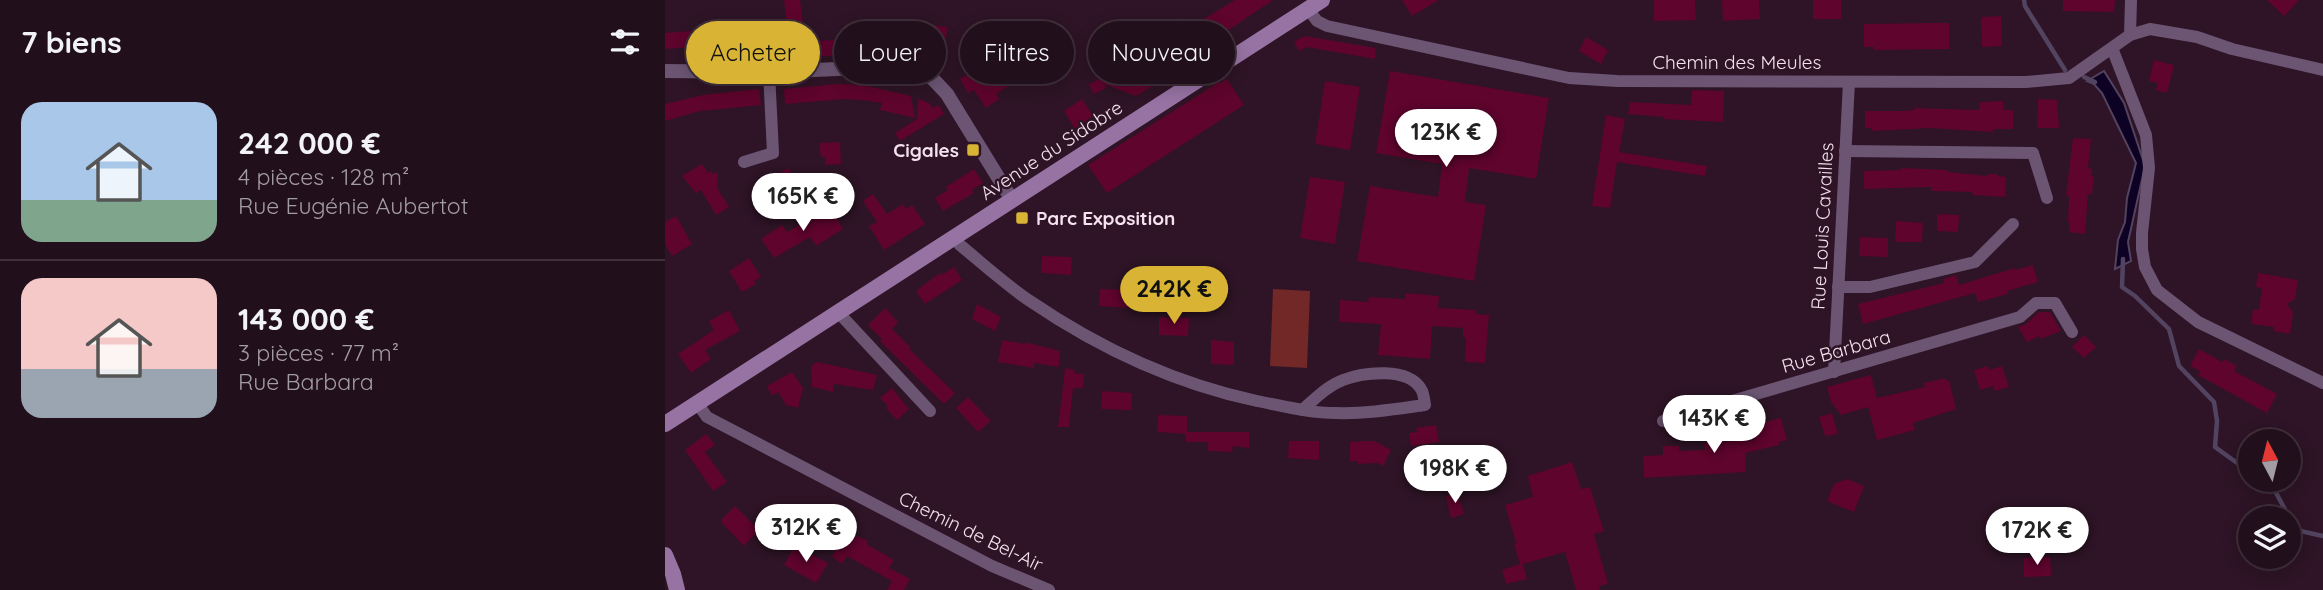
<!DOCTYPE html>
<html lang="fr">
<head>
<meta charset="utf-8">
<style>
  :root { --surface:#220f1c; --page:#2a1825; --text:#f1f3f6; --muted:#a29ca3; --line:#3f2f3b; --accent:#d9b334 }
  body { margin:0; font-family:Quicksand,sans-serif; background:var(--page); color:var(--text); height:100vh; display:flex; flex-direction:column; font-size:26px; white-space:nowrap }
  * { box-sizing:border-box; margin:0 }
  p { font-size:23px; color:var(--muted) }
  .icon { flex:none; width:38px; height:38px; fill:none; stroke:currentColor; stroke-width:2; stroke-linecap:round; stroke-linejoin:round }
  .map { position:relative; flex:1; overflow:hidden }
  .panel { display:flex; flex-direction:column; background:var(--surface); width:665px }
  .panel>* { flex:none }
  .guide { position:absolute; left:21px; top:21px; width:665px; height:63px; display:flex; gap:14px }
  .needle { width:46px; rotate:353deg }
  .tools { position:absolute; left:1573px; top:429px; display:grid; gap:14px }
  .tools a { display:grid; place-items:center; width:63px; height:63px; border-radius:50%; background:var(--surface); box-shadow:0 4px 18px #0003,0 0 0 2px var(--line); font-size:35px }
  .price { position:absolute; translate:-50% -60px; padding:0 16px; border-radius:24px; background:#fff; color:#222; font-size:23px; line-height:46px; filter:drop-shadow(0 2px 4px #0008) }
  .price::after { content:''; position:absolute; left:50%; top:42px; width:21px; height:16px; margin-left:-10px; background:inherit; clip-path:polygon(0 0,100% 0,50% 100%) }
  .price.current { background:var(--accent); color:#111 }
  ul { padding:0; list-style:none }
  li { display:flex; align-items:center; gap:21px; height:175px; padding:0 21px }
  li+li { border-top:2px solid var(--line) }
  li span { display:grid; place-items:center; flex:none; width:196px; height:140px; border-radius:21px; color:#555 }
  li>.icon { margin-inline-start:auto }
  span .icon { width:84px; height:84px; fill:#fffc; stroke-width:1 }
  li b { font-size:30px }
  h2 { display:flex; justify-content:space-between; align-items:center; height:84px; padding:0 21px; font-size:30px }
  .tag { padding:0 24px; border-radius:32px; background:var(--surface); box-shadow:0 4px 18px #0003,0 0 0 2px var(--line); font-size:24px; line-height:63px }
  .tag.current { background:var(--accent); color:#111 }
  main { display:flex; flex:1; min-height:0 }
  .map>svg:first-child { display:block }
  .green { fill:#712827 }
  .water { fill:#0d0124; stroke:#524461; stroke-width:2 }
  .lines { fill:none; stroke-linecap:round; stroke-linejoin:round }
  .stream { stroke:#524461; stroke-width:4.5 }
  .building { fill:#5e042d }
  .minor { stroke:#6b5573; stroke-width:12 }
  .tertiary { stroke:#6b5573; stroke-width:14 }
  .secondary { stroke:#9773a4; stroke-width:16 }
  .poi-dot { fill:#d9b334; stroke:#2e1426; stroke-width:2.5 }
  .labels { text-anchor:middle; stroke-width:5; stroke-linejoin:round; paint-order:stroke }
  .street-label { font-size:19px; fill:#f4e2ee; stroke:#2e1426 }
  .poi-label { font-size:19px; font-weight:bold; fill:#f4e2ee; stroke:#2e1426; text-anchor:end }
</style>
</head>
<body>
<main>
<section class="panel">
<h2>7 biens<svg class="icon" aria-label="filters" viewBox="0 0 24 24"><path d="M4 7h16M4 17h16"/><circle cx="9" cy="7" r="2"/><circle cx="15" cy="17" r="2"/></svg></h2>
<ul>
<li><span style="background:linear-gradient(#a9c7e8 70%,#7fa58c 0)"><svg class="icon" aria-label="home" viewBox="0 0 24 24"><path d="M3 11l9-7 9 7M6 9v11h12V9"/></svg></span><div><b>242 000 €</b><p>4 pièces · 128 m²</p><p>Rue Eugénie Aubertot</p></div></li>
<li><span style="background:linear-gradient(#f6c9c9 65%,#9aa5b1 0)"><svg class="icon" aria-label="home" viewBox="0 0 24 24"><path d="M3 11l9-7 9 7M6 9v11h12V9"/></svg></span><div><b>143 000 €</b><p>3 pièces · 77 m²</p><p>Rue Barbara</p></div></li>
</ul>
</section>
<div class="map">
<svg width="1658" height="590" viewBox="0 0 1658 590">
  <rect width="100%" height="100%" fill="#2e1426"/>
  <polygon class="green" points="608,289 645,291 642,368 605,366"/>
  <polygon class="water" points="1439,71 1459,103 1480,166 1463,242 1466,261 1450,269 1453,240 1460,222 1462,198 1471,163 1437,93 1429,84 1422,81"/>
  <g class="lines">
    <g class="stream">
      <polyline points="1359,0 1360,6 1400,70"/>
      <polyline points="1419,77 1430,82"/>
      <polyline points="1458,259 1457,287 1470,296 1504,329 1514,366 1549,402 1552,421 1550,447 1586,473"/>
      <polyline points="1595,480 1609,489 1631,530 1658,536"/>
    </g>
  </g>
  <g class="building">
    <polygon points="119,0 135,0 140,42 196,38 236,32 238,47 198,54 126,58"/>
    <polygon points="570,0 608,0 562,31 561,29 552,34 548,28 508,54 517,68 471,96 439,84 441,88 429,94 424,84 436,78 438,82 459,68 462,73 485,59 477,48 500,34 497,28 513,18 520,28 528,23 529,25"/>
    <polygon points="737,0 774,0 747,16"/>
    <polygon points="989,0 1030,0 1031,20 989,21"/>
    <polygon points="1057,0 1094,0 1095,19 1058,21"/>
    <rect x="1148" y="0" width="28" height="19"/>
    <polygon points="1398,0 1450,0 1449,12 1398,11"/>
    <polygon points="1602,0 1634,0 1619,16"/>
    <polygon points="1336,16 1337,46 1317,47 1316,17"/>
    <polygon points="1270,23 1284,23 1284,49 1208,50 1209,47 1199,47 1199,24"/>
    <polygon points="260,24 282,27 281,39 259,37"/>
    <polygon points="63,28 64,44 0,49 0,33"/>
    <polygon points="639,36 711,48 710,59 642,47 634,51 629,42"/>
    <polygon points="921,37 943,50 936,64 914,51"/>
    <polygon points="1489,60 1509,65 1502,93 1491,90 1493,83 1484,81"/>
    <polygon points="340,63 351,81 331,94 334,99 321,108 309,90 303,93 295,79 309,70 315,80"/>
    <polygon points="725,71 884,98 871,179 804,168 800,202 821,205 809,281 692,261 705,186 773,197 777,164 711,153"/>
    <polygon points="562,79 579,105 442,193 423,165 554,82 555,83"/>
    <polygon points="660,81 695,87 685,150 650,144"/>
    <polygon points="173,84 198,85 246,96 250,118 215,110 217,103 198,100 178,99 120,104 119,89"/>
    <polygon points="94,89 96,105 35,111 0,121 0,104 38,95"/>
    <polygon points="1027,90 1059,91 1058,122 998,119 999,117 963,114 965,102 1026,105"/>
    <polygon points="253,99 264,103 268,108 274,105 279,114 235,141 230,133 252,119"/>
    <polygon points="417,99 428,116 410,129 399,111"/>
    <polygon points="1373,99 1392,100 1394,128 1372,128"/>
    <polygon points="1338,101 1338,110 1348,110 1348,129 1328,129 1328,132 1265,128 1207,131 1207,128 1200,128 1200,111 1236,111 1250,110 1249,108 1314,110 1315,102"/>
    <polygon points="941,115 960,119 954,152 1042,166 1040,176 952,162 945,208 927,206"/>
    <polygon points="1408,138 1426,139 1423,168 1427,169 1426,176 1429,176 1427,194 1423,194 1420,234 1404,232 1405,222 1403,222 1404,196 1401,195"/>
    <polygon points="175,142 176,164 160,165 160,157 156,157 154,143"/>
    <polygon points="37,164 43,173 46,171 48,174 53,172 52,188 64,207 51,215 36,190 31,193 17,176"/>
    <polygon points="123,168 139,191 147,186 159,207 128,204 119,188 99,202 92,201 86,192"/>
    <polygon points="1236,168 1283,170 1283,172 1322,176 1322,174 1333,174 1333,176 1341,177 1340,197 1307,195 1308,192 1266,191 1266,187 1199,189 1199,171 1236,170"/>
    <polygon points="309,169 318,183 307,190 309,193 278,211 270,198 283,190 281,187"/>
    <polygon points="645,177 680,182 670,244 635,238"/>
    <polygon points="208,194 222,214 238,204 241,209 247,205 260,224 219,250 204,226 212,222 198,201"/>
    <polygon points="161,209 166,218 170,215 178,229 151,246 145,237 109,258 96,239 117,225 122,232"/>
    <polygon points="1272,214 1294,215 1293,232 1272,231"/>
    <polygon points="11,216 27,244 7,256 0,244 0,222"/>
    <polygon points="1231,221 1258,223 1257,242 1230,242"/>
    <polygon points="1195,237 1223,238 1223,257 1194,256"/>
    <polygon points="377,256 407,257 406,275 376,273"/>
    <polygon points="84,258 96,277 89,281 91,284 77,292 64,271"/>
    <polygon points="1368,265 1373,282 1342,291 1343,294 1313,302 1310,293 1198,324 1193,304 1279,283 1278,279 1291,275 1294,285 1350,268 1350,270"/>
    <polygon points="289,267 297,280 260,304 251,291 269,277 276,273 277,275"/>
    <polygon points="1593,273 1633,280 1630,299 1622,304 1628,312 1625,334 1609,331 1609,327 1586,324 1588,309 1594,310 1597,288 1591,287"/>
    <polygon points="435,289 465,290 464,308 434,306"/>
    <polygon points="740,293 774,296 773,308 811,310 810,314 824,315 820,363 800,362 801,338 798,337 798,328 767,326 765,359 713,355 716,324 674,322 675,300 703,302 704,297 740,299"/>
    <polygon points="312,304 336,317 330,331 307,319"/>
    <polygon points="220,308 233,322 227,329 246,348 244,349 290,393 279,404 215,341 217,339 203,325"/>
    <polygon points="64,310 75,331 40,350 46,359 26,373 13,354 49,330 44,321"/>
    <polygon points="1374,312 1385,312 1396,331 1376,339 1375,336 1362,342 1353,327 1361,324"/>
    <polygon points="494,317 524,318 523,336 494,335"/>
    <polygon points="1419,335 1431,347 1419,358 1407,347"/>
    <polygon points="337,340 360,344 360,342 395,351 394,367 369,363 369,368 333,362"/>
    <polygon points="546,340 569,342 569,365 546,364"/>
    <polygon points="1534,349 1557,362 1559,359 1572,366 1569,371 1612,394 1602,413 1533,375 1535,371 1525,366"/>
    <polygon points="152,362 212,375 208,390 169,384 168,392 147,387 146,366"/>
    <polygon points="1323,366 1324,370 1337,366 1344,387 1330,391 1328,386 1315,390 1309,370"/>
    <polygon points="400,368 410,370 409,373 419,374 418,388 408,388 404,427 393,427"/>
    <polygon points="127,372 138,388 133,408 121,405 113,392 107,396 102,386"/>
    <polygon points="1206,375 1212,398 1260,387 1259,383 1281,378 1281,381 1284,380 1291,409 1248,423 1250,430 1212,440 1203,407 1176,415 1166,402 1162,387"/>
    <polygon points="227,388 244,409 232,420 221,408 223,406 215,398"/>
    <polygon points="437,391 467,393 466,410 436,409"/>
    <polygon points="303,397 326,421 313,432 291,408"/>
    <polygon points="1167,413 1173,434 1160,436 1154,417"/>
    <polygon points="493,415 522,416 522,432 584,432 584,448 568,446 567,452 543,451 543,442 521,442 521,434 492,432"/>
    <polygon points="1116,418 1122,440 1114,442 1114,445 1080,453 1081,472 979,478 978,456 998,455 998,446 1014,446 1014,451 1040,450 1039,443 1089,440 1085,426"/>
    <polygon points="771,425 774,442 746,446 744,433 752,432 751,428"/>
    <polygon points="41,434 50,445 40,452 62,482 48,491 20,450"/>
    <polygon points="624,441 654,441 654,460 623,458"/>
    <polygon points="701,441 710,441 726,450 718,466 713,463 693,464 693,461 685,461 685,442"/>
    <polygon points="907,462 916,489 925,487 939,531 929,534 943,584 934,586 935,590 911,590 900,552 858,564 862,579 841,584 837,570 855,564 849,544 851,543 840,505 868,497 863,476"/>
    <polygon points="1182,479 1199,486 1189,512 1162,501 1169,484"/>
    <polygon points="792,492 799,514 786,518 781,496"/>
    <polygon points="70,506 94,530 79,546 57,523 57,519"/>
    <polygon points="180,531 203,541 201,544 229,560 224,568 245,579 239,590 222,590 227,581 182,556 177,564 167,556"/>
    <polygon points="130,546 163,563 151,583 119,565"/>
    <polygon points="1385,557 1386,576 1359,577 1359,558"/>
  </g>
  <g class="lines">
    <g class="minor">
      <polyline points="643,9 652,21 662,26 904,78 952,81 1361,82 1404,78 1465,35 1466,0"/>
      <polyline points="1465,35 1485,29 1532,37 1567,49 1658,70"/>
      <polyline points="1447,48 1481,135 1484,168 1477,233 1477,249 1480,267 1492,290 1533,322 1658,383"/>
      <polyline points="1180,151 1368,153 1382,198"/>
      <polyline points="79,162 108,153 104,72"/>
      <path d="M289 238 295 245C318 264 341 285 365 301 434 348 512 384 592 401 618 406 644 413 671 413 701 414 731 409 760 405 759 400 759 393 756 389 743 367 699 372 678 380 662 386 650 399 637 410"/>
      <polyline points="1173,287 1205,287 1310,262 1348,224"/>
      <polyline points="172,311 265,411"/>
      <polyline points="1169,372 1184,82"/>
      <polyline points="32,403 42,417 327,566 384,590"/>
      <polyline points="998,421 1355,317 1371,303 1390,303 1407,332"/>
    </g>
    <polyline class="tertiary" points="0,71 104,72 240,66 250,68 268,79 282,94 347,200"/>
    <g class="secondary">
      <polyline points="0,424 657,0"/>
      <polyline points="0,555 8,574 12,590"/>
    </g>
  </g>
  <g class="poi-dot">
    <rect x="301" y="143" width="14" height="14" rx="3.5"/>
    <rect x="350" y="211" width="14" height="14" rx="3.5"/>
  </g>
  <g class="labels">
    <g class="street-label">
      <text x="1072" y="69">Chemin des Meules</text>
      <text transform="translate(386 150) rotate(-33)" y="7">Avenue du Sidobre</text>
      <text transform="translate(1157 226) rotate(-87)" y="7">Rue Louis Cavailles</text>
      <text transform="translate(1171 351) rotate(-16)" y="7">Rue Barbara</text>
      <text transform="translate(306 531) rotate(26)" y="7">Chemin de Bel-Air</text>
    </g>
    <g class="poi-label">
      <text x="294" y="157">Cigales</text>
      <text x="371" y="225" text-anchor="start">Parc Exposition</text>
    </g>
  </g>
</svg>
<div class="tools">
<a><svg class="needle" viewBox="-14 -14 28 28"><path d="M0-13l5 13h-10z" fill="#e53935"/><path d="M0 13l5-13h-10z" fill="#a29ca3"/></svg></a>
<a><svg class="icon" aria-label="layers" viewBox="0 0 24 24"><path d="M12 4l9 5-9 5-9-5zM3 14l9 5 9-5"/></svg></a>
</div>
<b class="price" style="left:781px;top:169px">123K €</b>
<b class="price" style="left:138px;top:233px">165K €</b>
<b class="price current" style="left:509px;top:326px">242K €</b>
<b class="price" style="left:1049px;top:455px">143K €</b>
<b class="price" style="left:790px;top:505px">198K €</b>
<b class="price" style="left:141px;top:564px">312K €</b>
<b class="price" style="left:1372px;top:567px">172K €</b>
<div class="guide">
<a class="tag current">Acheter</a>
<a class="tag">Louer</a>
<a class="tag">Filtres</a>
<a class="tag">Nouveau</a>
</div>
</div>
</main>
</body>
</html>
